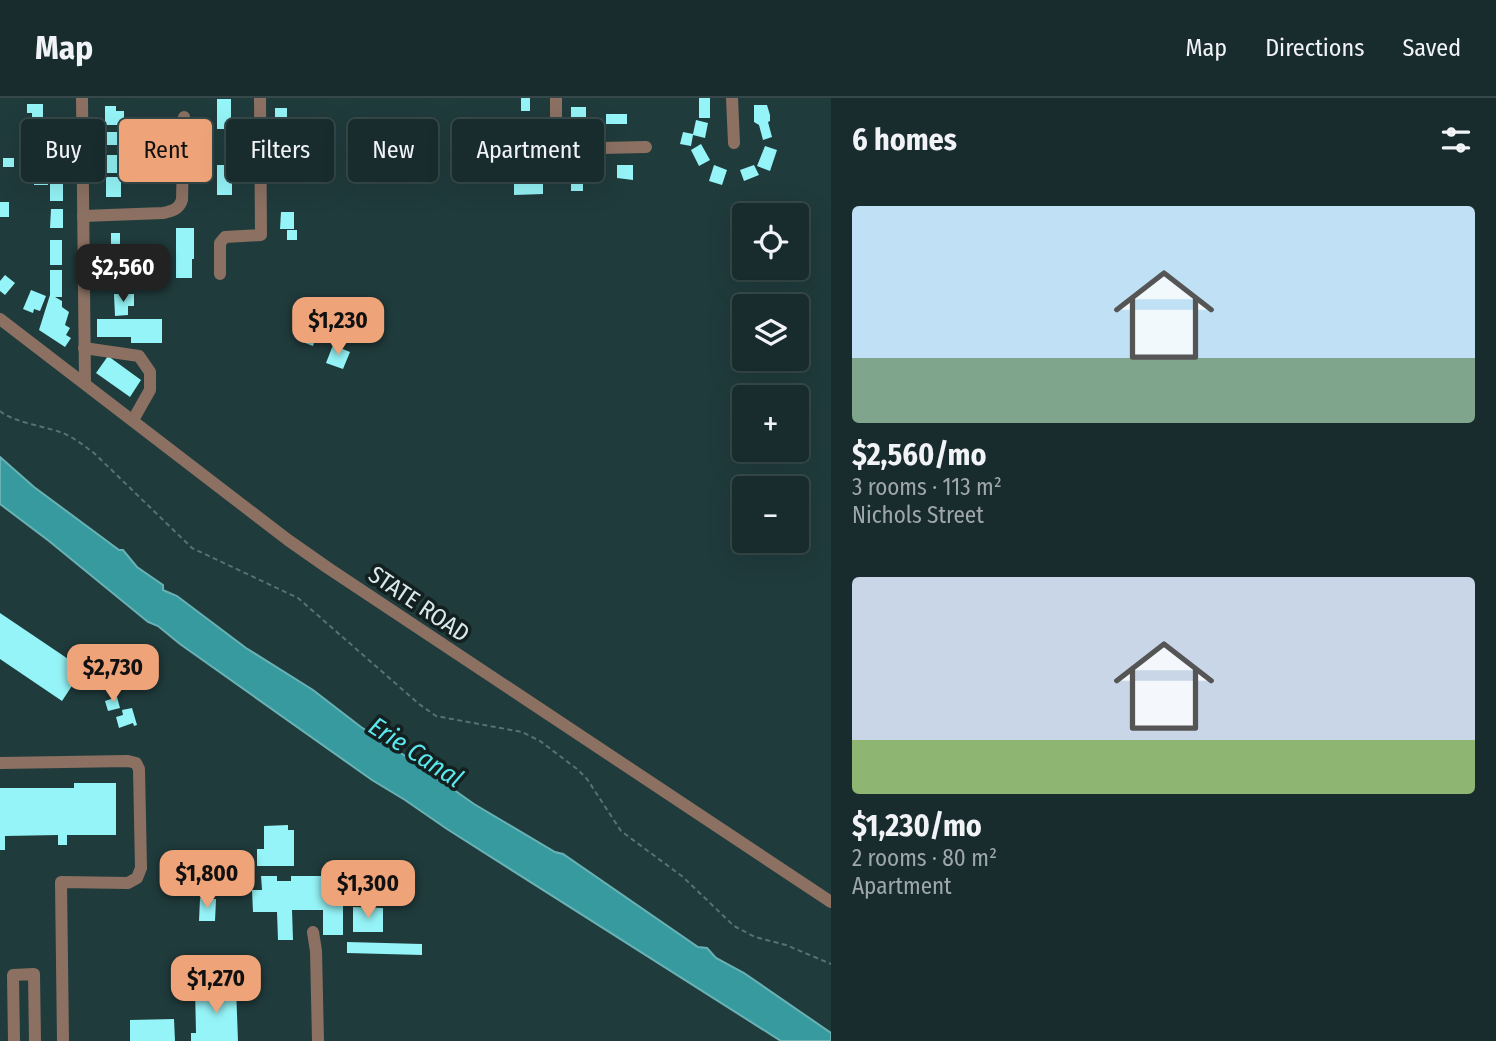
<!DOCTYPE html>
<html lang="en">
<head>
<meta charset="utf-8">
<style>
  :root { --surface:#182c2d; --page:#213435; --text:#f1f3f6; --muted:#9fa7aa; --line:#364849; --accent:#efa378 }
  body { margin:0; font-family:"Fira Sans Condensed",sans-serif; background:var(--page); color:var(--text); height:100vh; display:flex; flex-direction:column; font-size:26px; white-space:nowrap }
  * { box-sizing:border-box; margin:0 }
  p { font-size:23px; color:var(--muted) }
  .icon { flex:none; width:38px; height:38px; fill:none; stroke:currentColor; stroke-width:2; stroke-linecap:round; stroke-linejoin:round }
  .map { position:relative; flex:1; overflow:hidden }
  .sheet { display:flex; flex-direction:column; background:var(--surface); width:665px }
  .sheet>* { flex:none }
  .guide { position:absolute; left:21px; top:21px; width:665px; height:63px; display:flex; gap:14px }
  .controls { position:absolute; left:732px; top:105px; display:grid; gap:14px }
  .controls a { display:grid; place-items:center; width:77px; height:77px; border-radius:7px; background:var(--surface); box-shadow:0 7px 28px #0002,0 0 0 2px var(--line); font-size:35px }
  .price { position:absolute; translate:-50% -60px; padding:0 16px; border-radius:14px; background:var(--accent); color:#111; font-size:23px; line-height:46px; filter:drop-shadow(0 2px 4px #0008) }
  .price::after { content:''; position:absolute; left:50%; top:42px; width:21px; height:16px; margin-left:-10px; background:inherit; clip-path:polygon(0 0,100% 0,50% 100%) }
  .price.selected { background:#222; color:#fff }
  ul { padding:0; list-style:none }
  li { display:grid; align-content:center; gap:14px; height:371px; padding:0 21px }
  li span { display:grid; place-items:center; height:217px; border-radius:7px; color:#555 }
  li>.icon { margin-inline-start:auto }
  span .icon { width:126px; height:126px; fill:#fffc; stroke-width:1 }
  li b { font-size:30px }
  h2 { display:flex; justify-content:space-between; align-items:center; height:84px; padding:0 21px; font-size:30px }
  .tag { padding:0 24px; border-radius:7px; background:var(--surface); box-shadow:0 7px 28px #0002,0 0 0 2px var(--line); font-size:24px; line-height:63px }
  .tag.selected { background:var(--accent); color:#111 }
  header { display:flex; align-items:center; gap:42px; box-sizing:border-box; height:98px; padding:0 35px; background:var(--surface); border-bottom:2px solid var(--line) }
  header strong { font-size:33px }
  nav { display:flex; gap:38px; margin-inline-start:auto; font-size:24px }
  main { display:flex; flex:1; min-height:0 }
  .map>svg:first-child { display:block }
  .water { fill:#379a9e; stroke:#68b2b5; stroke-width:2 }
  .building { fill:#95f4f7 }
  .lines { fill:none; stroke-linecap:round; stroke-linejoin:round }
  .path { stroke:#5a7172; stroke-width:2; stroke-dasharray:5 3.5; stroke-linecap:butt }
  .minor { stroke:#8c7163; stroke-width:12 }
  .labels { text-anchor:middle; stroke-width:7; stroke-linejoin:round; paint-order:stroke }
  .street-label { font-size:24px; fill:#daeaea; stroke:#142020 }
  .water-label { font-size:26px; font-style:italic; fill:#5ae7ed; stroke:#142020 }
</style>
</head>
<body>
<header>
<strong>Map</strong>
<nav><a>Map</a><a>Directions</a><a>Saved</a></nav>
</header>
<main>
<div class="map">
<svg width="831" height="943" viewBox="0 0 831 943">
  <rect width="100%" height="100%" fill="#203b3c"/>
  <polygon class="water" points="0,359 34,389 119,452 123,452 137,469 163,487 163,492 177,498 246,550 313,592 361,629 416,665 474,706 555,754 563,756 698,849 707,850 716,860 744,875 831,935 831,943 781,943 447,731 405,702 372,682 180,546 158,528 148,524 49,443 0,406"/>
  <g class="building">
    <rect x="521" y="0" width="9" height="13"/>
    <rect x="699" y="0" width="11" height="20"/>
    <rect x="217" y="1" width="14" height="30"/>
    <polygon points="27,6 43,6 43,22 32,22 32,15 27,15"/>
    <polygon points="754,7 767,7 770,17 770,23 768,24 772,39 763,42 759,27 754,24"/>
    <polygon points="105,8 116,8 116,13 124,13 124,27 105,27"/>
    <polygon points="571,9 586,9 586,29 577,29 577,22 571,22"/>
    <rect x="275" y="10" width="12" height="19"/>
    <rect x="606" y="16" width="21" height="10"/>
    <polygon points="696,22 708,25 705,40 693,37 691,48 680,46 683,34 693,36"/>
    <rect x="56" y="27" width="11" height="19"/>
    <rect x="420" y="27" width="13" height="15"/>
    <rect x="107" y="34" width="10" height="13"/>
    <rect x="197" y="34" width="14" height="30"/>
    <rect x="31" y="42" width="17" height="8"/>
    <polygon points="701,46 710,62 699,68 691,52"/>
    <polygon points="765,48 777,52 770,73 757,68"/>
    <rect x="106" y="57" width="12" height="18"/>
    <rect x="3" y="60" width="11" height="9"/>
    <rect x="31" y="65" width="11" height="10"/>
    <rect x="217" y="67" width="15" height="30"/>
    <polygon points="571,67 583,67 583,79 587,79 587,84 583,84 583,93 571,93"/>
    <polygon points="617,67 633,67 633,82 617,80"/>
    <polygon points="714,67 727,72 722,87 709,83"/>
    <polygon points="754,67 759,77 744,83 740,72"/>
    <rect x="34" y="77" width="14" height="10"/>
    <rect x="106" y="79" width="15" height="20"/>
    <polygon points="514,85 543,85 543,96 514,97"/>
    <rect x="50" y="86" width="13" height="17"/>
    <rect x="0" y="104" width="9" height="15"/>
    <polygon points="51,111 63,111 63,130 50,130"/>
    <polygon points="281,114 294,114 294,131 280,131"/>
    <polygon points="176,130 194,130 194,161 192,161 192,180 176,180"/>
    <rect x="287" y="132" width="10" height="10"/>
    <rect x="111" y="135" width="9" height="14"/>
    <rect x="50" y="142" width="12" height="25"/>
    <rect x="115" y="161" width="13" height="25"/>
    <polygon points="50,172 62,172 62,199 55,199 62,203 62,209 69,214 65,227 70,230 66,237 71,240 65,249 39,232 50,197"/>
    <polygon points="5,177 15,185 5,197 0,193 0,183"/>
    <polygon points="31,192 46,198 40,213 34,211 33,215 23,211"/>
    <polygon points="114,196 134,196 134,208 128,208 128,217 115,218"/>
    <polygon points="97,221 162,221 162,245 131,245 131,239 97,239"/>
    <polygon points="304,231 317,236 313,248 300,243"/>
    <polygon points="333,247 350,254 343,271 326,265"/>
    <polygon points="108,258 141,282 130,299 96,275"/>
    <polygon points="0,515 83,571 62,603 0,561"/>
    <polygon points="117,599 120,610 108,613 105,603"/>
    <polygon points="132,610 137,627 134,628 133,625 119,630 116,619 123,617 122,612"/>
    <polygon points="74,685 116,685 116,737 67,737 67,747 58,747 58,737 5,738 5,752 0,752 0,690 74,690"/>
    <polygon points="288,727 288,732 294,732 294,768 257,768 257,751 264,751 264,728"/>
    <polygon points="261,778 277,778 277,783 291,783 291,778 323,778 323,801 343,801 343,837 323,837 323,812 292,812 293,842 278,842 277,814 253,814 252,792 262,792"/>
    <polygon points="200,800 216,801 215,823 199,823"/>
    <polygon points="353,809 383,810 383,834 353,834"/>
    <polygon points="347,844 422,846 422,857 347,855"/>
    <polygon points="236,889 238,943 191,943 191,935 196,935 195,890"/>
    <polygon points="174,921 175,943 130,943 130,922"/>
  </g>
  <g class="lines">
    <path class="path" d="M0 313C13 324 43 328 60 334 72 338 83 347 94 355L192 450 298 500 419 606 436 618 522 634 540 643 577 671 587 681 621 733 683 779 734 828 755 839 786 847 831 866"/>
    <g class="minor">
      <polyline points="82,0 85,285"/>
      <polyline points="556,0 556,75"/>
      <polyline points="732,0 734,45"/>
      <polyline points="504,56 556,51 646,49"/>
      <path d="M83 118 163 115C173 113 179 111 182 102L184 19"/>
      <polyline points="220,176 220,145 225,139 261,137 260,0"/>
      <polyline points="0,221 288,442 328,470 831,804"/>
      <polyline points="84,250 139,258 150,274 150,292 133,322"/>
      <polyline points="0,665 128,663 136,665 139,671 141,770 137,780 128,785 61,784 63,943"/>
      <polyline points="313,834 316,853 318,943"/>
      <polyline points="14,943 13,877 34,876 35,943"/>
    </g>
  </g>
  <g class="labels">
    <g class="street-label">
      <text transform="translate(419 506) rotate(34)" y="8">STATE ROAD</text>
    </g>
    <g class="water-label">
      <text transform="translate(416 654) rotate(33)" y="9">Erie Canal</text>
    </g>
  </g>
</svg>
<div class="controls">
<a><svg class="icon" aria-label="locate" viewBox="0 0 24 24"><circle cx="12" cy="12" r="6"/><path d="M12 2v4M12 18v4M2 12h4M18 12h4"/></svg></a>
<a><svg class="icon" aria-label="layers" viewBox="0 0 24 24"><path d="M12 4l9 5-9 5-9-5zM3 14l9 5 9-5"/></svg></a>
<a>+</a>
<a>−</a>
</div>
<b class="price selected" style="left:123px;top:206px">$2,560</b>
<b class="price" style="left:338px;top:259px">$1,230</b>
<b class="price" style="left:113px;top:606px">$2,730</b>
<b class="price" style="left:207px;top:812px">$1,800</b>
<b class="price" style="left:368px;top:822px">$1,300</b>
<b class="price" style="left:216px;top:917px">$1,270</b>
<div class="guide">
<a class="tag">Buy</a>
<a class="tag selected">Rent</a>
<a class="tag">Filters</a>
<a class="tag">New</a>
<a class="tag">Apartment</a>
</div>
</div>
<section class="sheet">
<h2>6 homes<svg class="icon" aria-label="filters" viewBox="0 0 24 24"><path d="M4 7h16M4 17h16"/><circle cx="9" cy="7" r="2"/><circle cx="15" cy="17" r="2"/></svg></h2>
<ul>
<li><span style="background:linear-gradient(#bfe0f5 70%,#7fa58c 0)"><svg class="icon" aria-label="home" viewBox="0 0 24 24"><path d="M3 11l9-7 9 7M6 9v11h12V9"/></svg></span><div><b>$2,560/mo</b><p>3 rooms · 113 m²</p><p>Nichols Street</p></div></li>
<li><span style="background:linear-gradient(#c9d6e8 75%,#8fb573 0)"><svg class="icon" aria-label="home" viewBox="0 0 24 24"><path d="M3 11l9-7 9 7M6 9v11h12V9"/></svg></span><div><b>$1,230/mo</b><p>2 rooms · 80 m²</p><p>Apartment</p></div></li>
</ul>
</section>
</main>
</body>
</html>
